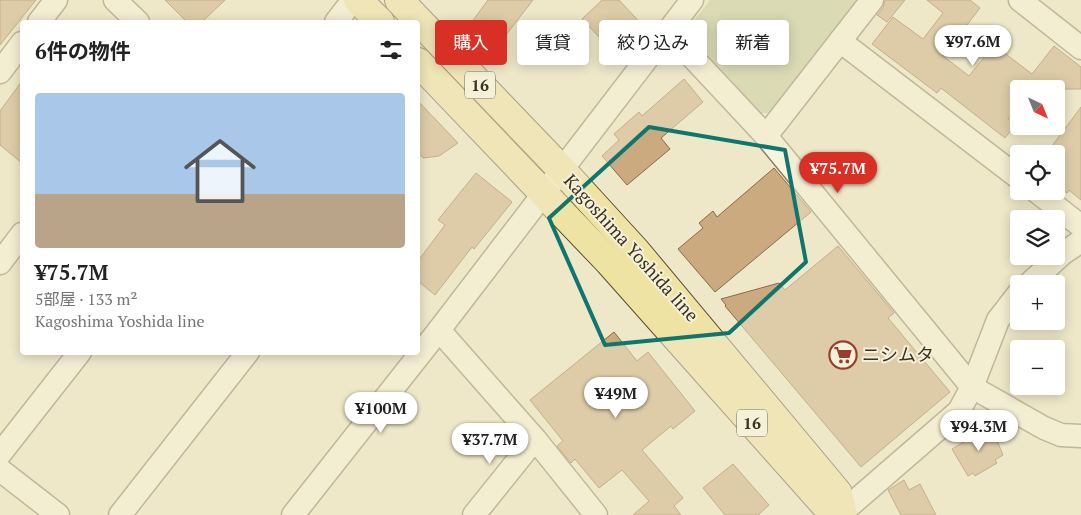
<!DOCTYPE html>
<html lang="ja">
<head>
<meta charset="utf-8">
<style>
  :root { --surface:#fff; --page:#f2f2f2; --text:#222; --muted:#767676; --line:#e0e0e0; --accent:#d93025 }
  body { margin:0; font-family:"PT Serif","Noto Sans JP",serif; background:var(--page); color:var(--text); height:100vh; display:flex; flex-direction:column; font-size:19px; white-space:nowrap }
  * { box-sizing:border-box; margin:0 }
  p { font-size:16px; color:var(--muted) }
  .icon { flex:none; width:28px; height:28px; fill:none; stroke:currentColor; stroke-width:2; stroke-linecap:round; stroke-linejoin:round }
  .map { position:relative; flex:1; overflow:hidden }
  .sheet { position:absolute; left:20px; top:20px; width:400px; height:335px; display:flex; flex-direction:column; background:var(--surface); border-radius:5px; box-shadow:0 2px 12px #0003 }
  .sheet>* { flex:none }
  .guide { position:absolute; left:435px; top:20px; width:475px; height:45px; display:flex; gap:10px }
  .needle { width:32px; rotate:137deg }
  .fabs { position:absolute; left:1010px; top:80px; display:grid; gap:10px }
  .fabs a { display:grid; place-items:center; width:55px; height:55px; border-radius:5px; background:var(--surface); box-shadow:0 2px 12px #0003; font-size:25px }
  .price { position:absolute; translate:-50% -42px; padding:0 11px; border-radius:18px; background:#fff; color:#222; font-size:16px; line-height:32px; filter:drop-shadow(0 1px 2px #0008) }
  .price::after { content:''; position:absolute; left:50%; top:30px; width:15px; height:11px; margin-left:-8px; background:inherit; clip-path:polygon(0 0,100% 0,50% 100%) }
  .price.current { background:var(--accent); color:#fff }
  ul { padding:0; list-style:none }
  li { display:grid; align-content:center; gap:10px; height:265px; padding:0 15px }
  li+li { border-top:1px solid var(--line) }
  li span { display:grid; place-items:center; height:155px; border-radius:5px; color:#555 }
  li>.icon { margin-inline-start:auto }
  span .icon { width:90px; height:90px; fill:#fffc; stroke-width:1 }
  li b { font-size:21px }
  h2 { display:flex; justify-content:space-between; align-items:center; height:60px; padding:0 15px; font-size:21px }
  .chip { padding:0 18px; border-radius:5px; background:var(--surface); box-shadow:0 2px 12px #0003; font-size:18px; line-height:45px }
  .chip.current { background:var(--accent); color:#fff }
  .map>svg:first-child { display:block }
  .green { fill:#c0cc9d }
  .building { fill:#cbaa80; stroke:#896a44 }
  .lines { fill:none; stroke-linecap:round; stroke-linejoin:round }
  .minor-casing { stroke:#8a7c5e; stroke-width:25 }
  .major-casing { stroke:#584a32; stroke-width:30 }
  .minor { stroke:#f8f4dd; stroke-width:22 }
  .major { stroke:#efe3a3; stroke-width:28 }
  .marked { fill:none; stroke:#0f766e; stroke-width:4; stroke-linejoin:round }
  .labels { text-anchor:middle; stroke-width:4; stroke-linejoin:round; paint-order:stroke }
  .shield { fill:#f5f1d9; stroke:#736b58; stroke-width:1 }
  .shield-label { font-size:16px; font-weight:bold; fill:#3b3121 }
  .street-label { font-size:18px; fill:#3b3121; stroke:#f5f1d9 }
  .poi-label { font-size:18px; fill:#3b3121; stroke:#f5f1d9; text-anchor:start }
</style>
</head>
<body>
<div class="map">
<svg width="1081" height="515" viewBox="0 0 1081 515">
  <rect width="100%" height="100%" fill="#eee8c9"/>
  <polygon class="green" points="710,0 858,0 770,113 761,113 693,38 689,27"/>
  <g class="building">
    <polygon points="0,0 36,0 0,45"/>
    <polygon points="165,0 225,0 202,22 187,22"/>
    <polygon points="488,0 533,0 499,44 471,23"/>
    <polygon points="602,0 619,0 647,30 618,57 582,19"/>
    <polygon points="885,0 905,0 887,22 877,15 883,8"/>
    <polygon points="927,0 970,0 980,8 943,56 969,76 994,45 1032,74 1054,46 1081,67 1081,89 1019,89 1019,105 1008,119 1016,124 1005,138 941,88 937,93 872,44 893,17 923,39 943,13"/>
    <polygon points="684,79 703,102 661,138 670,149 627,185 602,156 619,140 614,134 639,112 642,116"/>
    <polygon points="22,81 22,163 0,145 0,111"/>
    <polygon points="418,101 458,143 439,156 423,158 418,152"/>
    <polygon points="1081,107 1081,200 1069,190 1067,193 1056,184 1056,154 1046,154"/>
    <polygon points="774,168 811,212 715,292 678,249 703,228 699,223 713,211 717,217"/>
    <polygon points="476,173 512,202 474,249 472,247 435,295 418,281 418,261 445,225 438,220"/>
    <polygon points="838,246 894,313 888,318 950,392 861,467 725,306 726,305 721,299 779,283 785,290"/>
    <polygon points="614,332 637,361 648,352 695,411 673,429 671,426 642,450 683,498 674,506 681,515 633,515 649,501 622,470 599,488 575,459 571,463 557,446 563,441 530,400"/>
    <polygon points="991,426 1003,455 995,460 997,463 975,476 973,473 968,476 952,449"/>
    <polygon points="733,464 769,505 758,515 725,515 703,488"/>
    <polygon points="904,480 909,490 920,484 936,515 901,515 888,490"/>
  </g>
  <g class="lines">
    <g class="minor-casing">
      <g id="minor">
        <polyline points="115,0 138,22"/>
        <polyline points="1020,0 1081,48"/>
        <polyline points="39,22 56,0"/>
        <polyline points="336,22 353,0"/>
        <polyline points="668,31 766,136 972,387 1044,428 1061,435 1081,436"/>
        <polyline points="840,41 1019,178"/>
        <polyline points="0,72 22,43"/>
        <polyline points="766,136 872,0"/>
        <polyline points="1036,191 1081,226"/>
        <polyline points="0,263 22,234"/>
        <polyline points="1029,284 1062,254 1081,241"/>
        <polyline points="439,330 535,439 596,515"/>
        <polyline points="0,454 80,352"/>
        <polyline points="0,470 58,515"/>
        <polyline points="120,515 248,352"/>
        <polyline points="293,515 439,330 692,0"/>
        <polyline points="474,515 535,439"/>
        <polyline points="839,515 959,411 972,387 998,320 1019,293"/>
      </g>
    </g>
    <g class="major-casing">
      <g id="major">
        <polyline points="358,0 380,22"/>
        <polyline points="399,0 562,170 636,251 838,493 843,515"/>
        <polyline points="418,62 609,262 825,505 841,513"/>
      </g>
    </g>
    <use href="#minor" class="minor"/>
    <use href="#major" class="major"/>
  </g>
  <path d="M0 0H1081V515H0ZM649 127 785 150 806 262 729 333 605 345 549 218Z" fill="#eee8c9" fill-opacity=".55" fill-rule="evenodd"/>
  <path class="marked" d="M649 127 785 150 806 262 729 333 605 345 549 218Z"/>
  <defs>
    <g id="supermarket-ring" transform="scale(1.4375)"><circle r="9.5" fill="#f5f1d9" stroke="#983e2f" stroke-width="1.5"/><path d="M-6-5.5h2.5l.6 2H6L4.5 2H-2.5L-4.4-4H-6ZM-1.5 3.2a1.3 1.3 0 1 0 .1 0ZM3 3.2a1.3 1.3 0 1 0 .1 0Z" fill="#983e2f"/></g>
  </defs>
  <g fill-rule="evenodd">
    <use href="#supermarket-ring" x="843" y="355"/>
  </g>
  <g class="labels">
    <g class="shield">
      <rect x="465" y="71.5" width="30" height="27" rx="4"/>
      <rect x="737" y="409.5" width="30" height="27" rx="4"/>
    </g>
    <g class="shield-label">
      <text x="480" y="91">16</text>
      <text x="752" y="429">16</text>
    </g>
    <g class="street-label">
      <text transform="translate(631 248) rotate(48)" y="6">Kagoshima Yoshida line</text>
    </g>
    <g class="poi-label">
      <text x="862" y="361">ニシムタ</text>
    </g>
  </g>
</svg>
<div class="fabs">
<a><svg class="needle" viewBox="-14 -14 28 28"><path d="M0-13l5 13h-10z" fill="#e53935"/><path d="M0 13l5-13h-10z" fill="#767676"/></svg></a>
<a><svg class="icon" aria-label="locate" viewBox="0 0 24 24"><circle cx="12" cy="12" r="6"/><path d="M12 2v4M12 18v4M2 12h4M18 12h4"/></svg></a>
<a><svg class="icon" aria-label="layers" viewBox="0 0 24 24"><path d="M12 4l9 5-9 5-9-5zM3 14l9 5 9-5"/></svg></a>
<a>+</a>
<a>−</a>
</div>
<b class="price" style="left:973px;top:67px">¥97.6M</b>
<b class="price current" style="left:838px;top:194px">¥75.7M</b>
<b class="price" style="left:616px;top:419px">¥49M</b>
<b class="price" style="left:381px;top:434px">¥100M</b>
<b class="price" style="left:979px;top:452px">¥94.3M</b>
<b class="price" style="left:490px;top:465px">¥37.7M</b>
<div class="guide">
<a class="chip current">購入</a>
<a class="chip">賃貸</a>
<a class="chip">絞り込み</a>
<a class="chip">新着</a>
</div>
<section class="sheet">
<h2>6件の物件<svg class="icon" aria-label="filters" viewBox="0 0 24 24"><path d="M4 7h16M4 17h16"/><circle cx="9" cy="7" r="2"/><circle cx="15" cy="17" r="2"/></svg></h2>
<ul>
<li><span style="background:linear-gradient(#a9c7e8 65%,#b9a48a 0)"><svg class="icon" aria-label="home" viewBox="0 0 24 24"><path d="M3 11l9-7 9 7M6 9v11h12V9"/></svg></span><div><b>¥75.7M</b><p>5部屋 · 133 m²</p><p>Kagoshima Yoshida line</p></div></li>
</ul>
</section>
</div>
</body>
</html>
